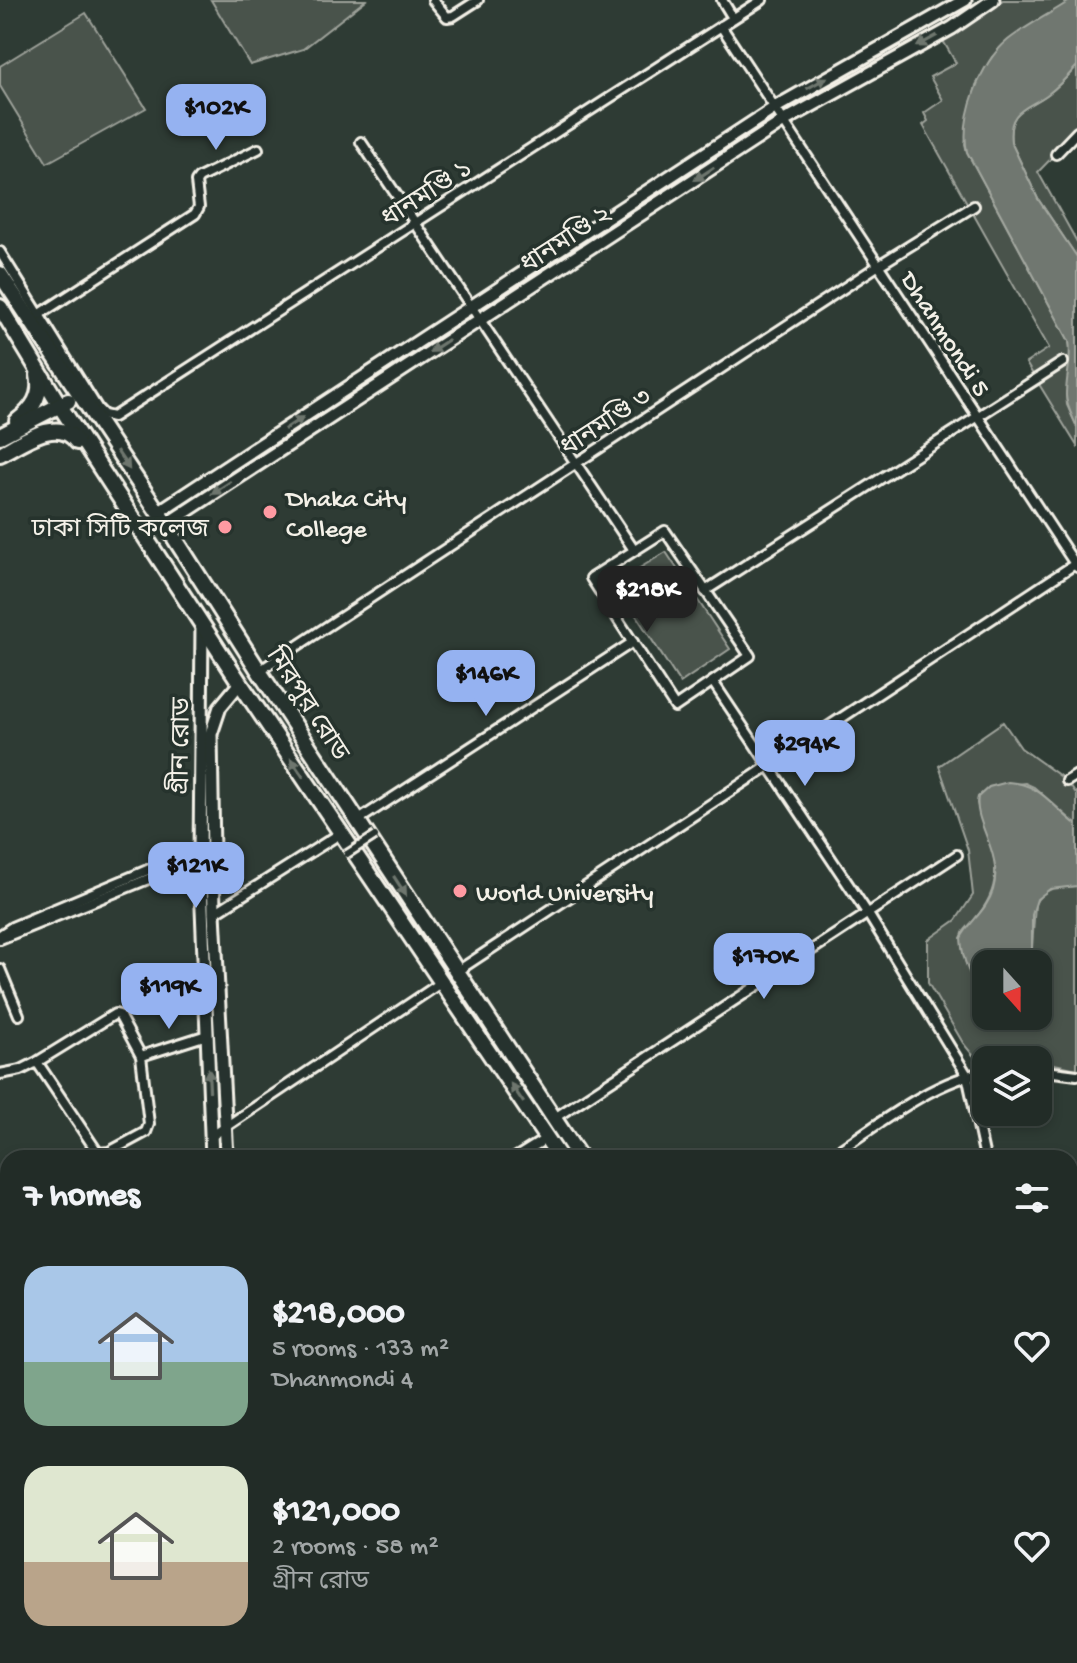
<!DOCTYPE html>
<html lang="en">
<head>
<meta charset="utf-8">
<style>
  :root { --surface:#222c27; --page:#2e3833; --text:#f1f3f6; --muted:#a2a7a7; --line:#3f4844; --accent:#95b2f1 }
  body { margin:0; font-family:"Gochi Hand","Noto Sans Bengali",sans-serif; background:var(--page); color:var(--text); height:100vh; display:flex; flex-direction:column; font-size:30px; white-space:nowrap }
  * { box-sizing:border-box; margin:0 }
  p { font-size:26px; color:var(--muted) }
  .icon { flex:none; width:44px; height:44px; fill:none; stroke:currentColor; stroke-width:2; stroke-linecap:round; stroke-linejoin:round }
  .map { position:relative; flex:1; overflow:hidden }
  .sheet { position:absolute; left:0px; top:1150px; width:1078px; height:514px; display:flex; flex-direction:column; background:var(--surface); border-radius:24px 24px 0 0; box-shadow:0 4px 12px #0003,0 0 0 2px var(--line) }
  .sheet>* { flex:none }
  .needle { width:52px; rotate:159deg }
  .tools { position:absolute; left:972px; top:950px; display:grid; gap:16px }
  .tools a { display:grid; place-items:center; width:80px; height:80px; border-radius:16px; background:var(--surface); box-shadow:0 4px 12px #0003,0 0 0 2px var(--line); font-size:40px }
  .price { position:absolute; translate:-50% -68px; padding:0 18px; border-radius:16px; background:var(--accent); color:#111; font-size:26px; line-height:52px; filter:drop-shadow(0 2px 4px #0008) }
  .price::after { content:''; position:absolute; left:50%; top:48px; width:24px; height:18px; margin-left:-12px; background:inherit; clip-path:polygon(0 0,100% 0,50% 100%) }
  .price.current { background:#222; color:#fff }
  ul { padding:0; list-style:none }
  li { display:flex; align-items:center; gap:24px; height:200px; padding:0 24px }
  li span { display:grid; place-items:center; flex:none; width:224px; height:160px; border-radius:24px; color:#555 }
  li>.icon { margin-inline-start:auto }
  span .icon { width:96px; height:96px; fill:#fffc; stroke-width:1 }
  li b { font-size:34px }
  h2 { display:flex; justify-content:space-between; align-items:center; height:96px; padding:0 24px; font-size:34px }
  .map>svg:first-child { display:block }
  .green { fill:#48524c; stroke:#9ea29a; stroke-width:2 }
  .water { fill:#6f7770; stroke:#a4a8a0; stroke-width:2 }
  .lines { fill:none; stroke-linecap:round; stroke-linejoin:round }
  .minor-casing { stroke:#f4f1e8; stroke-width:14 }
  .secondary-casing { stroke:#f4f1e8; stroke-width:17 }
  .trunk-casing { stroke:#f4f1e8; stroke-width:20 }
  .minor { stroke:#26332d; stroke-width:8 }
  .secondary { stroke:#26332d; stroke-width:11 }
  .trunk { stroke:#26332d; stroke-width:14 }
  .pedestrian-bridge-casing { stroke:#f4f1e8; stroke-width:12; stroke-linecap:butt }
  .pedestrian-bridge { stroke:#26332d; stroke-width:6 }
  .oneway { fill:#6e766e }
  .poi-dot { fill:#ff9aa2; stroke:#26332d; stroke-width:3 }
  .labels { text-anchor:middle; stroke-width:7; stroke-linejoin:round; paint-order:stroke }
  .street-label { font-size:26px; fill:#f4f1e8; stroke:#26332d }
  .poi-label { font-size:26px; fill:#f4f1e8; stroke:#26332d; text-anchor:start }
</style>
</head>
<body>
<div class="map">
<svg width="1077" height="1663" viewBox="0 0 1077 1663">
  <rect width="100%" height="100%" fill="#2e3b34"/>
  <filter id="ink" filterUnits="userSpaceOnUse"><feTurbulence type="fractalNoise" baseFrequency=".0125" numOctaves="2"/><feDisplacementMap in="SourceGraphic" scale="16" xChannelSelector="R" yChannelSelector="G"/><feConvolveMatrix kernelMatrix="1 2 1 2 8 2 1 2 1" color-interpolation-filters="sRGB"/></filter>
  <g filter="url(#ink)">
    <g class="green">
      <polygon points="211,0 366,0 303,49 250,65"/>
      <polygon points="1003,0 1071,0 992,57 976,85 965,144 967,152 1069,341 1072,358 1066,394 1067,405 1077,427 1077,446 1026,363 1049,348 923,125 928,121 924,113 943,100 930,77 956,63 942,39"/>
      <polygon points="86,13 146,108 47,163 0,86 0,66"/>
      <path d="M1077 66V132L1038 172 1077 242V257L1038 199 1011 142C1007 109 1028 109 1048 94 1059 86 1068 76 1077 66Z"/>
      <polygon points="666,552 730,649 680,683 615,583"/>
      <path d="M1003 722 1021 748 1067 781 1075 793 1077 792V825L1034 787 1025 783 989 787 978 797 977 803C982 827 997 850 995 875 994 892 986 906 975 919 972 923 965 929 963 933 958 949 972 987 986 994V1016H1038V964H1027L1032 948 1035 904C1042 889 1061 884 1077 886V1069L1032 1059 986 1060V1063L980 1064 963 1043 928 983V940L956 920 973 895 968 850 939 766Z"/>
      <polygon points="1070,1277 1077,1280 1077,1409 1070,1414"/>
    </g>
    <g class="water">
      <path d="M1071 0H1077V66C1068 76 1059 86 1048 94 1028 109 1007 109 1011 142L1038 199 1077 257V427C1073 417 1066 406 1066 395 1066 376 1072 360 1069 341L967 152C960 117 980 63 1008 40 1027 25 1050 14 1071 0Z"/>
      <path d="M1008 782C1042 784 1051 806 1077 825V886L1050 889 1037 899 1032 915V948L1027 964H986V994C970 985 962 956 961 938 970 921 987 910 993 890 1004 853 973 824 978 797L989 787Z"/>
    </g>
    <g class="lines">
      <g class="minor-casing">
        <g id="minor">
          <polyline points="433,0 447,17 453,16 478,0"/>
          <polyline points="722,0 733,18"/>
          <polyline points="721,26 1077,567"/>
          <polyline points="361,142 634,550"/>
          <polyline points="1056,154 1077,132"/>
          <polyline points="0,252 98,409 104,415 113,417 762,0"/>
          <polyline points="34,318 195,214 199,207 196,182 199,178 258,149"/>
          <polygon points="665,531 750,656 675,707 591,578"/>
          <polyline points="705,591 1063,362"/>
          <polyline points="259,671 879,265 974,206"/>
          <polyline points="713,682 868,914 967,1075 985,1158"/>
          <polyline points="1067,781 1077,775"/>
          <polyline points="357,821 633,642"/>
          <polyline points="213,914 341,833"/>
          <polyline points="0,935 12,927 200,848"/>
          <polyline points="0,939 200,858"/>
          <polyline points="0,969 19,1015"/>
          <polyline points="456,972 1075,564"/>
          <polyline points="141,1056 207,1035"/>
          <polyline points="1038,1070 1077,1075"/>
          <polyline points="0,1074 21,1070 37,1062 115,1014 119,1015 141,1056 149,1124 146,1132 109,1152 98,1153 37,1062"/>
          <polyline points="553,1119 957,855"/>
          <polyline points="212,1136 442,982"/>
          <polyline points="515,1158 547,1138"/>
          <path d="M828 1158C872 1129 934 1079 986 1072"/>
          <polyline points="1070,1255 1077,1258"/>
          <polyline points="0,1300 8,1295"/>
          <polyline points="0,1359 8,1379"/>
          <polyline points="1070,1432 1077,1428"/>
          <polyline points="0,1530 8,1527"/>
          <polyline points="1070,1639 1077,1635"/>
          <polyline points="46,1656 48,1663"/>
          <polyline points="65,1663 100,1656"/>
          <polyline points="259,1663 270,1656"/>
          <polyline points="352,1663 364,1656"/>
          <polyline points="410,1663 421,1656"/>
          <polyline points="550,1663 561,1656"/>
          <polyline points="648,1663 659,1656"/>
          <polyline points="902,1663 915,1656"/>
          <polyline points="1043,1663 1050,1656"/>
        </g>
      </g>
      <g class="secondary-casing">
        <g id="secondary">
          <polyline points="158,512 776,107 965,0"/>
          <polyline points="167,524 784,121 952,28 993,0"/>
          <polyline points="202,623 200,858 212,1158"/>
          <polyline points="227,1158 214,913 211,734 220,707 240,683"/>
          <polyline points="236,1656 237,1663"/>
          <polyline points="253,1656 253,1663"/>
        </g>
      </g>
      <g class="trunk-casing">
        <g id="trunk">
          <polyline points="0,274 158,512 259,671 580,1158"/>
          <polyline points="0,307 60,406 240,683 560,1158"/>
          <path d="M17 421C33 409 43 395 38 375"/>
          <polyline points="0,436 68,401"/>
          <path d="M0 454C21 443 59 415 77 442"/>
          <polyline points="1070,1620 1077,1626"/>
          <polyline points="1070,1649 1077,1655"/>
        </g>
      </g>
      <use href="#minor" class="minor"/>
      <use href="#secondary" class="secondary"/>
      <use href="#trunk" class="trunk"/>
      <g class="pedestrian-bridge-casing">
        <polyline id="pedestrian-bridge" points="347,854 375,836"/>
      </g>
      <use href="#pedestrian-bridge" class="pedestrian-bridge"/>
    </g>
    <defs><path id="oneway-solid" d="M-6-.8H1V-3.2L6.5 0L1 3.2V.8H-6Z" transform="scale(2)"/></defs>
    <g class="oneway">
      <use href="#oneway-solid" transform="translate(927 41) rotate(151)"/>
      <use href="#oneway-solid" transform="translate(817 83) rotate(-29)"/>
      <use href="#oneway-solid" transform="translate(704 174) rotate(147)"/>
      <use href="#oneway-solid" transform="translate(439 346) rotate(147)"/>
      <use href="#oneway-solid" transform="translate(294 423) rotate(-33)"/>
      <use href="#oneway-solid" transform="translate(123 460) rotate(56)"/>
      <use href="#oneway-solid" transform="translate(221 488) rotate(147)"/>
      <use href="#oneway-solid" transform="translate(297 768) rotate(-124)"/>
      <use href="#oneway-solid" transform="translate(400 886) rotate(57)"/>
      <use href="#oneway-solid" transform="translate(209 1080) rotate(-93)"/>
      <use href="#oneway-solid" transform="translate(517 1093) rotate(-124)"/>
    </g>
  </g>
  <g class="poi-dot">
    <circle cx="270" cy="512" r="8"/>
    <circle cx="225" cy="527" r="8"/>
    <circle cx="460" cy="891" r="8"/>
  </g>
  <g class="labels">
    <g class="street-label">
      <text transform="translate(426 192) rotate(-33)" y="9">ধানমণ্ডি ১</text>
      <text transform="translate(565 238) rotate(-33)" y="9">ধানমণ্ডি ২</text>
      <text transform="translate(947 333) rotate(57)" y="9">Dhanmondi 5</text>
      <text transform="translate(605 421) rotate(-33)" y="9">ধানমণ্ডি ৩</text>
      <text transform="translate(309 703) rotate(57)" y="9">মিরপুর রোড</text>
      <text transform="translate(179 746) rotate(-89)" y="9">গ্রীন রোড</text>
    </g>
    <g class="poi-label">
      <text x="286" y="506">Dhaka City<tspan x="286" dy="30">College</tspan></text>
      <text x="209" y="536" text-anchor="end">ঢাকা সিটি কলেজ</text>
      <text x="476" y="900">World University</text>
    </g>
  </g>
</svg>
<div class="tools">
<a><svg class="needle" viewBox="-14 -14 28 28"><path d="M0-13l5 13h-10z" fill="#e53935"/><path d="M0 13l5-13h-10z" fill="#a2a7a7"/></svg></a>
<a><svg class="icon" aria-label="layers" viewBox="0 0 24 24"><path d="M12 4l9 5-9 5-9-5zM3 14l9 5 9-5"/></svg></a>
</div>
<b class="price" style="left:216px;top:152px">$102K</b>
<b class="price current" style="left:647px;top:634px">$218K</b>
<b class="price" style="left:486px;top:718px">$146K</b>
<b class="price" style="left:805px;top:788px">$294K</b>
<b class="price" style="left:196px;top:910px">$121K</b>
<b class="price" style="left:764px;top:1001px">$170K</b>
<b class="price" style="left:169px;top:1031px">$119K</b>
<section class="sheet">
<h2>7 homes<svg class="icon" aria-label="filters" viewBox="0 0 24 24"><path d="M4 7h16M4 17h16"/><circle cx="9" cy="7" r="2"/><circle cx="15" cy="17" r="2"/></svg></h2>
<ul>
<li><span style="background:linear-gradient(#a9c7e8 60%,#7fa58c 0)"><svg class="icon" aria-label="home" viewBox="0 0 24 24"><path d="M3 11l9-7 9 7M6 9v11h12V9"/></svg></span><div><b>$218,000</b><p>5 rooms · 133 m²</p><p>Dhanmondi 4</p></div><svg class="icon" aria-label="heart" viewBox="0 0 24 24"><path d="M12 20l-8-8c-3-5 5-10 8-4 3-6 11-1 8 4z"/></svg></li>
<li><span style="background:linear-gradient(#dfe7d0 60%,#b9a48a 0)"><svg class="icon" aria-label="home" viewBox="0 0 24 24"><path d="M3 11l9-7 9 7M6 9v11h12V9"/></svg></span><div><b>$121,000</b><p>2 rooms · 58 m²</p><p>গ্রীন রোড</p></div><svg class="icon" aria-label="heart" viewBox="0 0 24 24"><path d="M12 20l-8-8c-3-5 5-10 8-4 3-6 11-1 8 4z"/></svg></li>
</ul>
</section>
</div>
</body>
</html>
